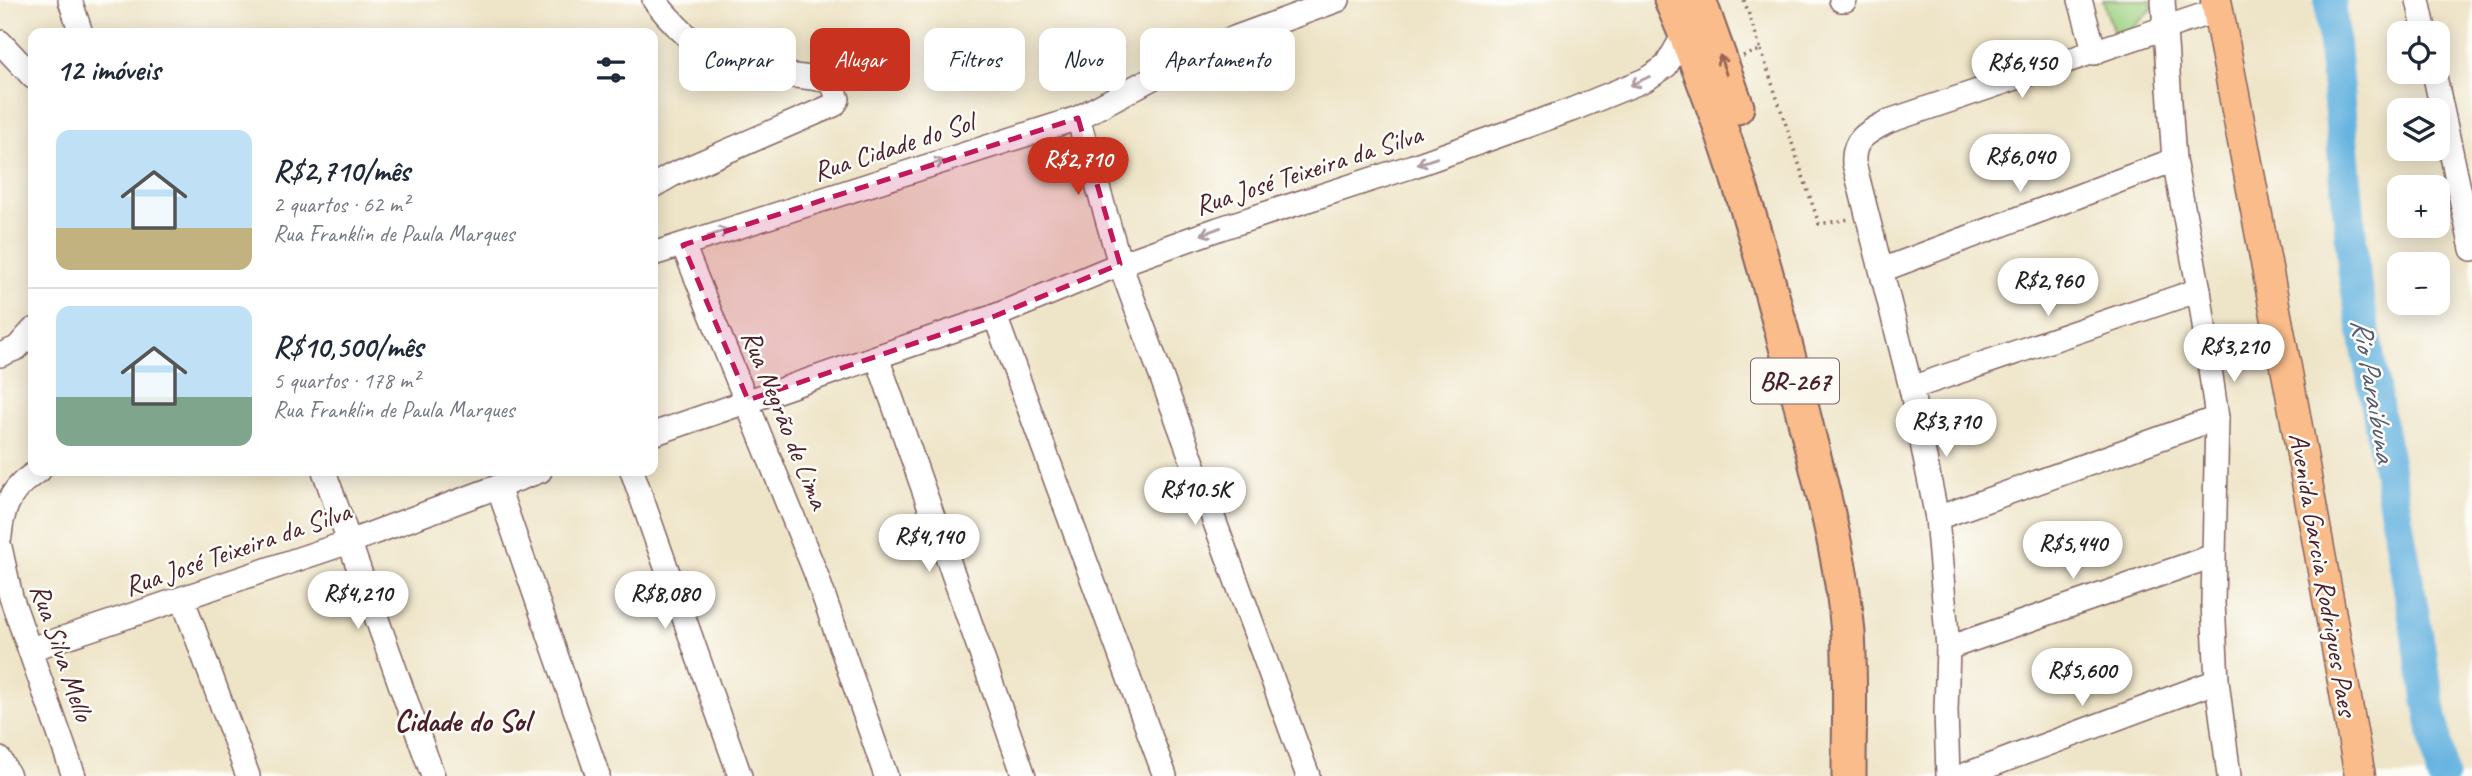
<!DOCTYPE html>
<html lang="pt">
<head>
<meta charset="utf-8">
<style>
  :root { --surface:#fff; --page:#f2f2f3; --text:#1f2937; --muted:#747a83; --line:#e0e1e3; --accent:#c8321e }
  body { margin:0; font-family:Caveat,sans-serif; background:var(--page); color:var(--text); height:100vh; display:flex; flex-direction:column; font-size:26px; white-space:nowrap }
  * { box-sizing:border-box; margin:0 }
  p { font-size:23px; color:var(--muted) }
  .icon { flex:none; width:38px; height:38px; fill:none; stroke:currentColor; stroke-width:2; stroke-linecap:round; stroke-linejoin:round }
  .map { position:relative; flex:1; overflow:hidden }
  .panel { position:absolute; left:28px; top:28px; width:630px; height:448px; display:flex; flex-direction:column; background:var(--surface); border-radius:14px; box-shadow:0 4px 18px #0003 }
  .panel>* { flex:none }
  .guide { position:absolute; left:679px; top:28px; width:665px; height:63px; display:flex; gap:14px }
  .tools { position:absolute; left:2387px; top:21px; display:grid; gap:14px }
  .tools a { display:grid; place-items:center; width:63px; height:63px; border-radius:14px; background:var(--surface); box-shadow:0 4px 18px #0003; font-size:35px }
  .price { position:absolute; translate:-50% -60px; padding:0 16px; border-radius:24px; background:#fff; color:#222; font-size:23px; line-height:46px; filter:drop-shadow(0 2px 4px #0008) }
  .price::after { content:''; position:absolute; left:50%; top:42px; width:21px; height:16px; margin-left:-10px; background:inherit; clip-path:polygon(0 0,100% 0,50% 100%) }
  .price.current { background:var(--accent); color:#fff }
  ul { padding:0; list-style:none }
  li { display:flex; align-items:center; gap:21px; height:175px; padding:0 28px }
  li+li { border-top:2px solid var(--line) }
  li span { display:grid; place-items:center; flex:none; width:196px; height:140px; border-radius:14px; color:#555 }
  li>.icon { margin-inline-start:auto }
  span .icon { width:84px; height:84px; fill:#fffc; stroke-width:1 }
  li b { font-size:30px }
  h2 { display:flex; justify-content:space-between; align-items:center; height:84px; padding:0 28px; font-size:30px }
  .tag { padding:0 24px; border-radius:14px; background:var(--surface); box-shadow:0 4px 18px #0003; font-size:24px; line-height:63px }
  .tag.current { background:var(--accent); color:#fff }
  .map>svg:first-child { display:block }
  .green { fill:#9fd181; stroke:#747856; stroke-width:2 }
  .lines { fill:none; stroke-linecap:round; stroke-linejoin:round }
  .river { stroke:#66b4e0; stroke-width:32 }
  .minor-casing { stroke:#836462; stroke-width:26 }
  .major-casing { stroke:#836462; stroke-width:33 }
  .highway-casing { stroke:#836462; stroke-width:37 }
  .path { stroke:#836462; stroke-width:3.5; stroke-dasharray:2 5; stroke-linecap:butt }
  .minor { stroke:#fff; stroke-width:23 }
  .major { stroke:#f9bc8a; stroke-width:30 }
  .highway { stroke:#f9bc8a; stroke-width:33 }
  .oneway { stroke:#996656 }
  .oneway2 { stroke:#ae9aa0 }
  .marked { fill:#c2185b; fill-opacity:0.2; stroke:#c2185b; stroke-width:5; stroke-dasharray:14 9; stroke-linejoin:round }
  .labels { text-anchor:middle; stroke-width:5; stroke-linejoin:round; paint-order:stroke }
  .shield { fill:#fdfcf7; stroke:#806168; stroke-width:2 }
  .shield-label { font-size:26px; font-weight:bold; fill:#4a1f2b }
  .street-label { font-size:28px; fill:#4a1f2b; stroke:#fdfcf7 }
  .water-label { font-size:30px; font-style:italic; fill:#555b73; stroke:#fdfcf7 }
  .neighbourhood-label { font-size:30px; font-weight:bold; fill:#4a1f2b; stroke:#fdfcf7 }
</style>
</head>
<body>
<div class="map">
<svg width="2472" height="776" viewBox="0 0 2472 776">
  <rect width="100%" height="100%" fill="#fdfcf7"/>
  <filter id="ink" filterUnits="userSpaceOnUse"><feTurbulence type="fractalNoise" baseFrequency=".0143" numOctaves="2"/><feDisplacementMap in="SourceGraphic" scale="14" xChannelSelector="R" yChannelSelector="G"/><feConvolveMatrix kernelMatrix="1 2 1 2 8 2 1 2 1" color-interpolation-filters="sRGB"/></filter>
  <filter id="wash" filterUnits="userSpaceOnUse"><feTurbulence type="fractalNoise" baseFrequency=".00686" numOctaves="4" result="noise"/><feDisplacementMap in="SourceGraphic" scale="28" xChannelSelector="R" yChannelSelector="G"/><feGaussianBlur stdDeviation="1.57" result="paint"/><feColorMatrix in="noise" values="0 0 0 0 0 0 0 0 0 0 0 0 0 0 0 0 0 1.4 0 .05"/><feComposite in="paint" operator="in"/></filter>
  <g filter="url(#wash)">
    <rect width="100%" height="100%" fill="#eee4c7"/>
    <polygon class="green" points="2103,0 2151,0 2152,9 2132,28 2114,34"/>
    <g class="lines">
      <polyline class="river" points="2330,0 2354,274 2442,776"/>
    </g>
  </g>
  <g filter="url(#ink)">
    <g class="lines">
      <g class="minor-casing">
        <g id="minor">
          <polyline points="70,0 81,33"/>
          <polyline points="1841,0 1845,0"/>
          <polyline points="2080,0 2095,53"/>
          <polyline points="2163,0 2174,160 2199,290 2217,418 2213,603 2217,681 2229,776"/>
          <polyline points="2418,0 2425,33"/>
          <polyline points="0,42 33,77"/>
          <polyline points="2434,72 2472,249"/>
          <polyline points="1078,118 1120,264 1308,776"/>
          <path d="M653 186 672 175 834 105 838 99 832 82C806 74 779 77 752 72 711 63 679 32 654 0"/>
          <polyline points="683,245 816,574 886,776"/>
          <polyline points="653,254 1078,118 1212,46 1338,0"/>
          <polyline points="1882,270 2174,160"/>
          <polyline points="995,316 1165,776"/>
          <polyline points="0,355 17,348 33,330"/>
          <polyline points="877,357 1024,776"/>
          <polyline points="1911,388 2199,290"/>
          <polyline points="653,434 995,316 1120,264 1218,229 1413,166 1571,110 1645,80 1666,66 1685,33"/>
          <polyline points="324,471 433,776"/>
          <polyline points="632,471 740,776"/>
          <polyline points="498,487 598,776"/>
          <polyline points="1937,518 2217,418"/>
          <path d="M0 536C2 507 13 485 39 471"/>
          <polyline points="0,547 11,597 74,776"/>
          <polyline points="183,600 248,776"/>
          <polyline points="1948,648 2213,556"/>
          <polyline points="31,649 349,542 540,471"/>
          <polyline points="0,759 9,776"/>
          <path d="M1948 776 1946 711 1948 648 1937 518 1911 388 1854 163C1852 138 1870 131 1889 121L2218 10"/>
          <polyline points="1962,776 2217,681"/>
        </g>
      </g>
      <g class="major-casing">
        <polyline id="major" points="2216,0 2292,399 2360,776"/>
      </g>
      <g class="highway-casing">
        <g id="highway">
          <path d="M1671 0C1730 136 1766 267 1802 409 1820 482 1842 558 1848 633 1851 680 1849 728 1849 776"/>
          <polyline points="1699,0 1737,107"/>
        </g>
      </g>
      <g class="path">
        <polyline points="1761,50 1819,224 1850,219"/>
        <polyline points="1743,56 1761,50 1744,0"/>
      </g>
      <use href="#minor" class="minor"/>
      <use href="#major" class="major"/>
      <use href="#highway" class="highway"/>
    </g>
    <defs><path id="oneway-shaft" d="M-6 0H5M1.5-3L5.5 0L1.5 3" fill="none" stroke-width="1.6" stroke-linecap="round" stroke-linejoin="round" transform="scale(1.75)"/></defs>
    <use class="oneway" href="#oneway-shaft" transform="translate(1723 65) rotate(-109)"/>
    <g class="oneway2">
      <use href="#oneway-shaft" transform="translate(1640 81) rotate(155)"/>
      <use href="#oneway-shaft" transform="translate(1427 161) rotate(161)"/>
      <use href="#oneway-shaft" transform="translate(934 164) rotate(-18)"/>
      <use href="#oneway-shaft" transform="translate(1211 231) rotate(160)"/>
      <use href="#oneway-shaft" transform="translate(718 233) rotate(-18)"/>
    </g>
  </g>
  <path class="marked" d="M1078 118 1120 264 995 316 748 400 683 245Z"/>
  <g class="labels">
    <rect class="shield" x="1751" y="358.5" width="88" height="45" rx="5"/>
    <g class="shield-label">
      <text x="1795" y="390">BR-267</text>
    </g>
    <g class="street-label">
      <text transform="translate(893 146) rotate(-18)" y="10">Rua Cidade do Sol</text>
      <text transform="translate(1308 169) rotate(-18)" y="10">Rua José Teixeira da Silva</text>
      <text transform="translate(786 419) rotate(68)" y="10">Rua Negrão de Lima</text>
      <text transform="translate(237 548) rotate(-19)" y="10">Rua José Teixeira da Silva</text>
      <text transform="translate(2324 574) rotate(80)" y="10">Avenida Garcia Rodrigues Paes</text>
      <text transform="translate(63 652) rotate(71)" y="10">Rua Silva Mello</text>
    </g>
    <g class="water-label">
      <text transform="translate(2374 390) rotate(80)" y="10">Rio Paraibuna</text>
    </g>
    <g class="neighbourhood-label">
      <text x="462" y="731">Cidade do Sol</text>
    </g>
  </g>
</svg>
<div class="tools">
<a><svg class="icon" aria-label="locate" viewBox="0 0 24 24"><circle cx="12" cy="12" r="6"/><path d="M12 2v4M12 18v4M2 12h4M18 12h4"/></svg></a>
<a><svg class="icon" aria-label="layers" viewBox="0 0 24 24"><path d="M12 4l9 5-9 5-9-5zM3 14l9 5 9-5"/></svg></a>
<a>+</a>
<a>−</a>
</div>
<b class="price" style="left:2022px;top:100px">R$6,450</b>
<b class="price" style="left:2020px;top:194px">R$6,040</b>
<b class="price current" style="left:1078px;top:197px">R$2,710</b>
<b class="price" style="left:2048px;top:318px">R$2,960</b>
<b class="price" style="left:2234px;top:384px">R$3,210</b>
<b class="price" style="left:1946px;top:459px">R$3,710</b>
<b class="price" style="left:1195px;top:527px">R$10.5K</b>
<b class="price" style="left:929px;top:574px">R$4,140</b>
<b class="price" style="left:2073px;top:581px">R$5,440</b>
<b class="price" style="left:358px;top:631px">R$4,210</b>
<b class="price" style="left:665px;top:631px">R$8,080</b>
<b class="price" style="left:2082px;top:708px">R$5,600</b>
<div class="guide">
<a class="tag">Comprar</a>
<a class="tag current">Alugar</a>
<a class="tag">Filtros</a>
<a class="tag">Novo</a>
<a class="tag">Apartamento</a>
</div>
<section class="panel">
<h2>12 imóveis<svg class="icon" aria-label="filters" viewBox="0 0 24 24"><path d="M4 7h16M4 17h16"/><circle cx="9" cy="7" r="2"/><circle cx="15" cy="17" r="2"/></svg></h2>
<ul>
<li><span style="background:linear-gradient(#bfe0f5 70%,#c2b280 0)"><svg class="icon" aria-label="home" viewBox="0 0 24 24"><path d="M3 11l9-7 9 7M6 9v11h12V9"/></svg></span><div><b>R$2,710/mês</b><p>2 quartos · 62 m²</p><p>Rua Franklin de Paula Marques</p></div></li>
<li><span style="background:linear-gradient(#bfe0f5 65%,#7fa58c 0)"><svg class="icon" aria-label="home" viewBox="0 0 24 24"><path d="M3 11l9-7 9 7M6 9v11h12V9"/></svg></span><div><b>R$10,500/mês</b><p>5 quartos · 178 m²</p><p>Rua Franklin de Paula Marques</p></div></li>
</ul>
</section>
</div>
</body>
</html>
